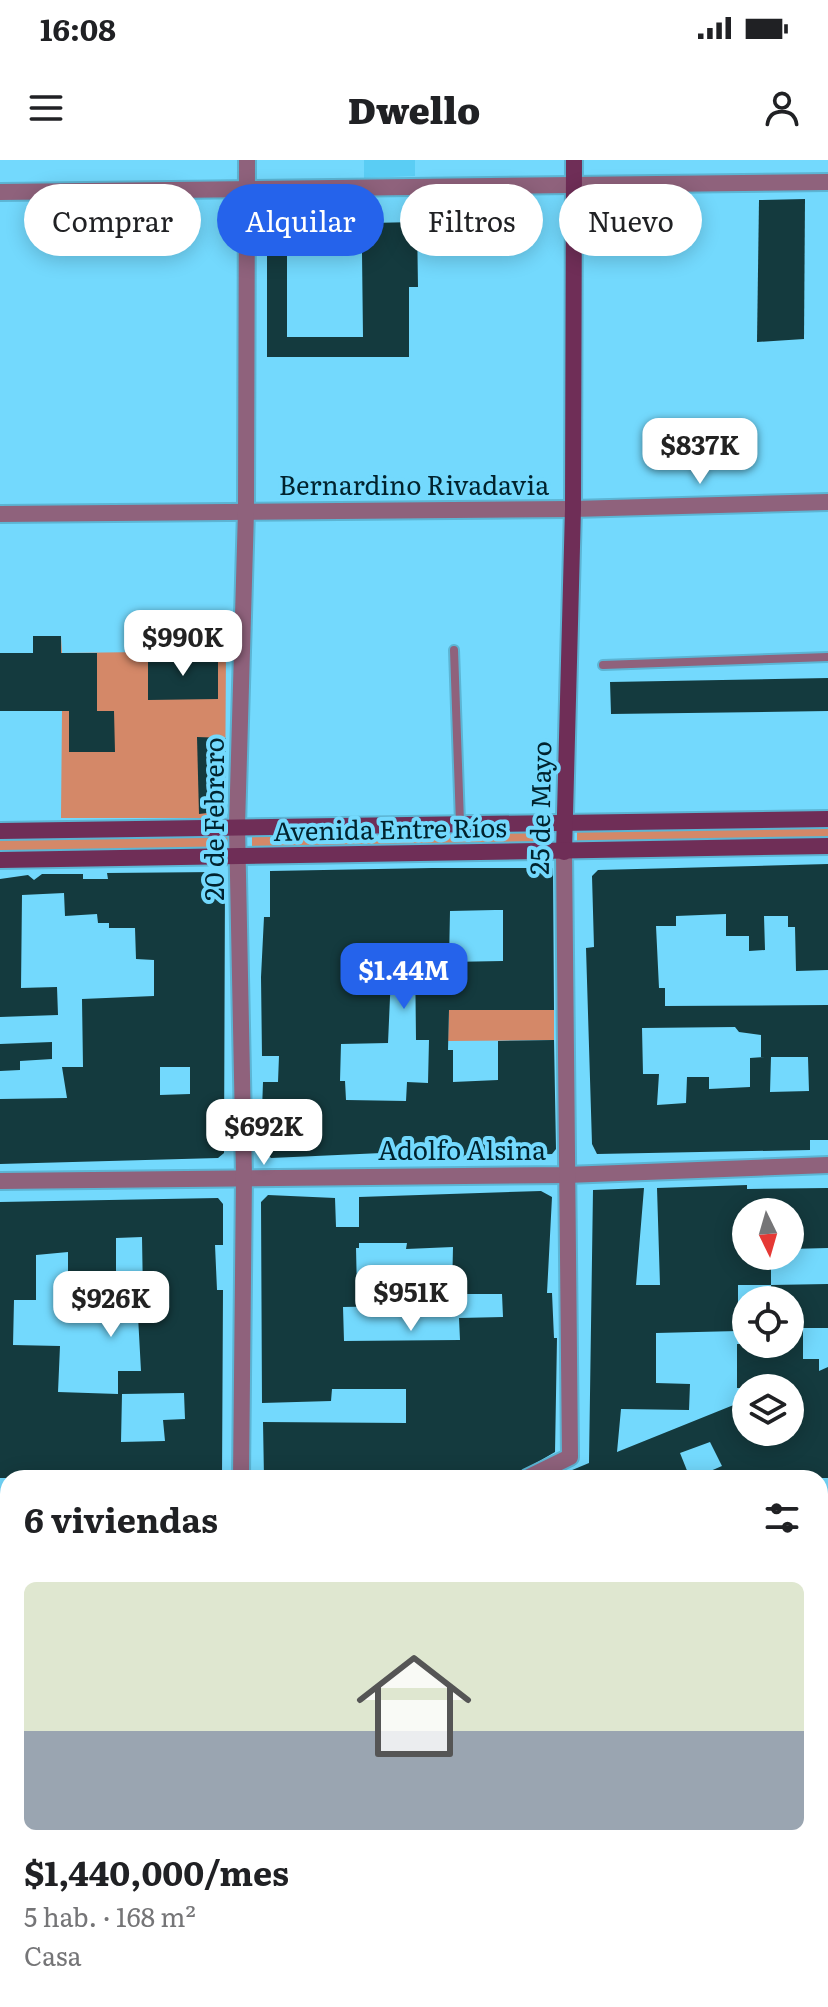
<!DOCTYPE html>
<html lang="es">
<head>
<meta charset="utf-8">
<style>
  :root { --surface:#fff; --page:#f6f6f6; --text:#202124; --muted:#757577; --accent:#2563eb }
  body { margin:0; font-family:Literata,serif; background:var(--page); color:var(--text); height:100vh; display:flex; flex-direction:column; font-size:30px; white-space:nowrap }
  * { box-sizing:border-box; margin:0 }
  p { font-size:26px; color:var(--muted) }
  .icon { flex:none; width:44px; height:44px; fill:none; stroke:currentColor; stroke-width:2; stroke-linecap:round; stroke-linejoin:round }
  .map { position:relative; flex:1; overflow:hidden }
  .details { position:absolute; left:0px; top:1310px; width:828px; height:538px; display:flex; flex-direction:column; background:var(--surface); border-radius:24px 24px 0 0; box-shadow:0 4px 20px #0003 }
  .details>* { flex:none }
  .top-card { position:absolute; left:24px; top:24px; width:780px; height:72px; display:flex; gap:16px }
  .needle { width:52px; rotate:175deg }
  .buttons { position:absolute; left:732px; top:1038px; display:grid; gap:16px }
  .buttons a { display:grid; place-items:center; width:72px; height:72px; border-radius:50%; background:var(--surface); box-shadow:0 4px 20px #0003; font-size:40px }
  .price { position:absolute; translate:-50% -68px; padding:0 18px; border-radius:16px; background:#fff; color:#222; font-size:26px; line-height:52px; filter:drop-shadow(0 2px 4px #0008) }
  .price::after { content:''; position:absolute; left:50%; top:48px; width:24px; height:18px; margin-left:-12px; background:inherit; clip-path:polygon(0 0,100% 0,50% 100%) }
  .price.current { background:var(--accent); color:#fff }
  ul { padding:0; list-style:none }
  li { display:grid; align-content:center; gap:16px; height:424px; padding:0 24px }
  li span { display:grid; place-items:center; height:248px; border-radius:12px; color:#555 }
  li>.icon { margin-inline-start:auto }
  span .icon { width:144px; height:144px; fill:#fffc; stroke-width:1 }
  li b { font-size:34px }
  h2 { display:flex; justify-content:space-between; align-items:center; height:96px; padding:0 24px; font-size:34px }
  .tag { padding:0 28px; border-radius:36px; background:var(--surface); box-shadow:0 4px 20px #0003; font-size:28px; line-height:72px }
  .tag.current { background:var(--accent); color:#fff }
  .status { display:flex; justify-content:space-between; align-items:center; height:56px; padding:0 40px; background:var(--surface); direction:ltr }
  .status svg { height:22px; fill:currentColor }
  header { display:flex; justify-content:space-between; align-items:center; height:104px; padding:0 24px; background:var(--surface); font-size:36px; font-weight:800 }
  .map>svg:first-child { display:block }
  .built { fill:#5acdf4 }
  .green { fill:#d48868 }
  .building { fill:#143a3e; fill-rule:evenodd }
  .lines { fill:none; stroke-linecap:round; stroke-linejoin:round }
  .lane-casing { stroke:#5cb5d4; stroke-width:12 }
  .street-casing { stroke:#5cb5d4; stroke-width:20 }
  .secondary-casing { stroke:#5cb5d4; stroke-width:20 }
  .lane { stroke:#8f627c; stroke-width:8 }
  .street { stroke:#8f627c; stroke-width:16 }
  .secondary { stroke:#6f2e57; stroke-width:16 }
  .rail { stroke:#144150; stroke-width:5; stroke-dasharray:12 6; stroke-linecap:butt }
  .labels { text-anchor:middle; stroke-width:8; stroke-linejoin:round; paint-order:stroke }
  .street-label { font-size:26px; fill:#01232e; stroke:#73d9fd }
</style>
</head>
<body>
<div class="status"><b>16:08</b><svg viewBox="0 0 49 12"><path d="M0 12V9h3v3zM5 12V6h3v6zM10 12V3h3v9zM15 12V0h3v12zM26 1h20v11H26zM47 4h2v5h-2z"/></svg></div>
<header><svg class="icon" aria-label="menu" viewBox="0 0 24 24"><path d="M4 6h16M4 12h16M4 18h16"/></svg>Dwello<svg class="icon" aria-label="person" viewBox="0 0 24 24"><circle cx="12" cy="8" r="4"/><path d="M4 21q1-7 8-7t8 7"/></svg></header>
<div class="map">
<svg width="828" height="1847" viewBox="0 0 828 1847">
  <rect width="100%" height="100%" fill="#73d9fd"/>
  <g class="built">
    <polygon points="364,0 415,0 415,16 364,18"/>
    <polygon points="8,1643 8,1840 532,1840 521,1847 0,1847 0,1646"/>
    <polygon points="828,1716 828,1847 693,1847 693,1840 820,1840 820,1720"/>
  </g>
  <g class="green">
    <polygon points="33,476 61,476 62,493 226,491 225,651 213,658 61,658 62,551 0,551 0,493 33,493"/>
    <polygon points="828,666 828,678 577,682 577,670"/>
    <polygon points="551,669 551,682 252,687 252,675"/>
    <polygon points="228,674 229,687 0,691 0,678"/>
    <polygon points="449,850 554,850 554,880 448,881"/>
    <polygon points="8,1588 8,1643 0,1646 0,1592"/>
  </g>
  <g class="building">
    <polygon points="805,39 804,179 757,182 759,40"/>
    <path d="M368 46 370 63 417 62 418 127H409V197H267V59L276 49ZM362 93 363 177H287V95Z"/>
    <polygon points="33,476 61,476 61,493 97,493 97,551 114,551 115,592 69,592 69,551 0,551 0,493 33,493"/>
    <polygon points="148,496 218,496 218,539 148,540"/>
    <polygon points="828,518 828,551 611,554 610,522"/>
    <polygon points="197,577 226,578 225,651 199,654"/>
    <path d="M828 704V810L796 811 795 767H788V756H764L765 790 749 791V776H726V754L676 756V766H656L659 828H665V846L828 845V980H810V990L597 994 592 984 586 788 594 787 592 716 598 710ZM735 867 739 872 761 875V897H764L750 898V927L709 929V917H687L686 943 657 945 659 914H643L642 868ZM771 897H808L809 931 770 932Z"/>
    <path d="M432 708H553L554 850H449L448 890H453V922L498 920V881L554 880 556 989 552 994 425 999V993L404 992 271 998 263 990 261 979 263 922H278L279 896H262L261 817 264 757H270V711ZM495 750H503V801L449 802 450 751ZM352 789H415L416 880H429L428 923 407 922 406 941 346 940 345 921H340L341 884 388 883 391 815 352 816Z"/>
    <path d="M217 712 225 719 224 993 218 998 0 1004V939L67 938 62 907H83L82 839 154 836V800L136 799 135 768H109V763H98L97 754 65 756 64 733 22 735 21 828 57 827 58 855 0 857V719L28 715 34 720 42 714H83V719H108L107 713ZM160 907H190V934L160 935Z"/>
    <polygon points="52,882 52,899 20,901 20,910 0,911 0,884"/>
    <path d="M747 1025V1029L828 1028V1088L790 1089V1052H746V1096H771V1125L828 1124V1168H803V1199H819V1211L828 1207V1318H694L722 1306 710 1282 680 1293 690 1318H553L589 1303 593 1030 644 1028 636 1125H660L657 1028ZM738 1125H771L772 1140H790V1184H737V1228H790V1272H746V1240L617 1292 621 1249 689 1250 690 1224 656 1223V1173L738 1171Z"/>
    <path d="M541 1031 552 1037 547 1133H552L554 1178H557L555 1292 510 1318H264L263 1262 406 1263V1229H332L331 1241 262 1243 261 1042 268 1035 335 1038 336 1067H359V1037ZM359 1083H407L406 1089 453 1087 452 1134H502L503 1157 459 1158 460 1180 344 1181 343 1147 394 1146V1131H357L356 1088H359Z"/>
    <path d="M218 1038 223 1044V1085H215L217 1130H223L222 1318H0V1042ZM142 1077 143 1135 106 1136 108 1156H138L141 1211H118V1234L58 1232 60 1186 13 1185 14 1140H36V1095L68 1092V1130L116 1129V1078ZM184 1233 185 1259 163 1260 165 1281 121 1282 122 1234Z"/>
  </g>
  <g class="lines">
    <g class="lane-casing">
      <g id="lane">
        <polyline points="454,490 460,663"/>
        <polyline points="603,505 828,497"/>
        <polyline points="820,1589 828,1589"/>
      </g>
    </g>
    <g class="street-casing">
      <g id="street">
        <polyline points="0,32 828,22"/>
        <polyline points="0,354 573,349 828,342"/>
        <polyline points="0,1021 566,1015 828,1005"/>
        <polyline points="241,1318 244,1016 237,666 246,351 247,0"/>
        <polyline points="527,1318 570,1297 564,692"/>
        <polyline points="0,1346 8,1346"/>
        <polyline points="0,1585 8,1581"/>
        <polyline points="562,1847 562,1844"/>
      </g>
    </g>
    <g class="secondary-casing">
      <g id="secondary">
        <polyline points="0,671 828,659"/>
        <polyline points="564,692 573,349 574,0"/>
        <polyline points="0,700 828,686"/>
      </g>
    </g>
    <use href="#lane" class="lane"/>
    <use href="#street" class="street"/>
    <use href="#secondary" class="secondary"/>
    <g class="rail">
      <polyline points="820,1345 828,1342"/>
      <polyline points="0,1700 8,1697"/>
      <polyline points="408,1847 421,1840"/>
    </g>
  </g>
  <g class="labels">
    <g class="street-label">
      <text x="414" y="335">Bernardino Rivadavia</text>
      <text transform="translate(541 648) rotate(-89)" y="9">25 de Mayo</text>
      <text transform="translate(215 659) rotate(-90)" y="9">20 de Febrero</text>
      <text transform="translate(390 670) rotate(-1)" y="9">Avenida Entre Ríos</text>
      <text x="462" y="1000">Adolfo Alsina</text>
    </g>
  </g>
</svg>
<div class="buttons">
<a><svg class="needle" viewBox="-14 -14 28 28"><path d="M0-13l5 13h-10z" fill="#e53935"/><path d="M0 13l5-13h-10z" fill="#757577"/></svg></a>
<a><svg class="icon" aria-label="locate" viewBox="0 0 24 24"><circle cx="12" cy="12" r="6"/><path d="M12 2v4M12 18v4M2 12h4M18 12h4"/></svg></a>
<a><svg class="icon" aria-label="layers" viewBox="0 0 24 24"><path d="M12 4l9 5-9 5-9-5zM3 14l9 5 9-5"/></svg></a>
</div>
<b class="price" style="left:700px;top:326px">$837K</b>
<b class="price" style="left:183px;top:518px">$990K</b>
<b class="price current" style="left:404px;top:851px">$1.44M</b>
<b class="price" style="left:264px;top:1007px">$692K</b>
<b class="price" style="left:411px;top:1173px">$951K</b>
<b class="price" style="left:111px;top:1179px">$926K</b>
<div class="top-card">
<a class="tag">Comprar</a>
<a class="tag current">Alquilar</a>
<a class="tag">Filtros</a>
<a class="tag">Nuevo</a>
</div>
<section class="details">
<h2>6 viviendas<svg class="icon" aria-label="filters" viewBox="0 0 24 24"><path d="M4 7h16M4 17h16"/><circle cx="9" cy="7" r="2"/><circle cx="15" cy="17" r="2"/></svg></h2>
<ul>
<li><span style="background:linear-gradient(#dfe7d0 60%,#9aa5b1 0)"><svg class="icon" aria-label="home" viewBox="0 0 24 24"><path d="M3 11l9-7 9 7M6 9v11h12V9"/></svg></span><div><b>$1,440,000/mes</b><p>5 hab. · 168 m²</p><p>Casa</p></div></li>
</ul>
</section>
</div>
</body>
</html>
